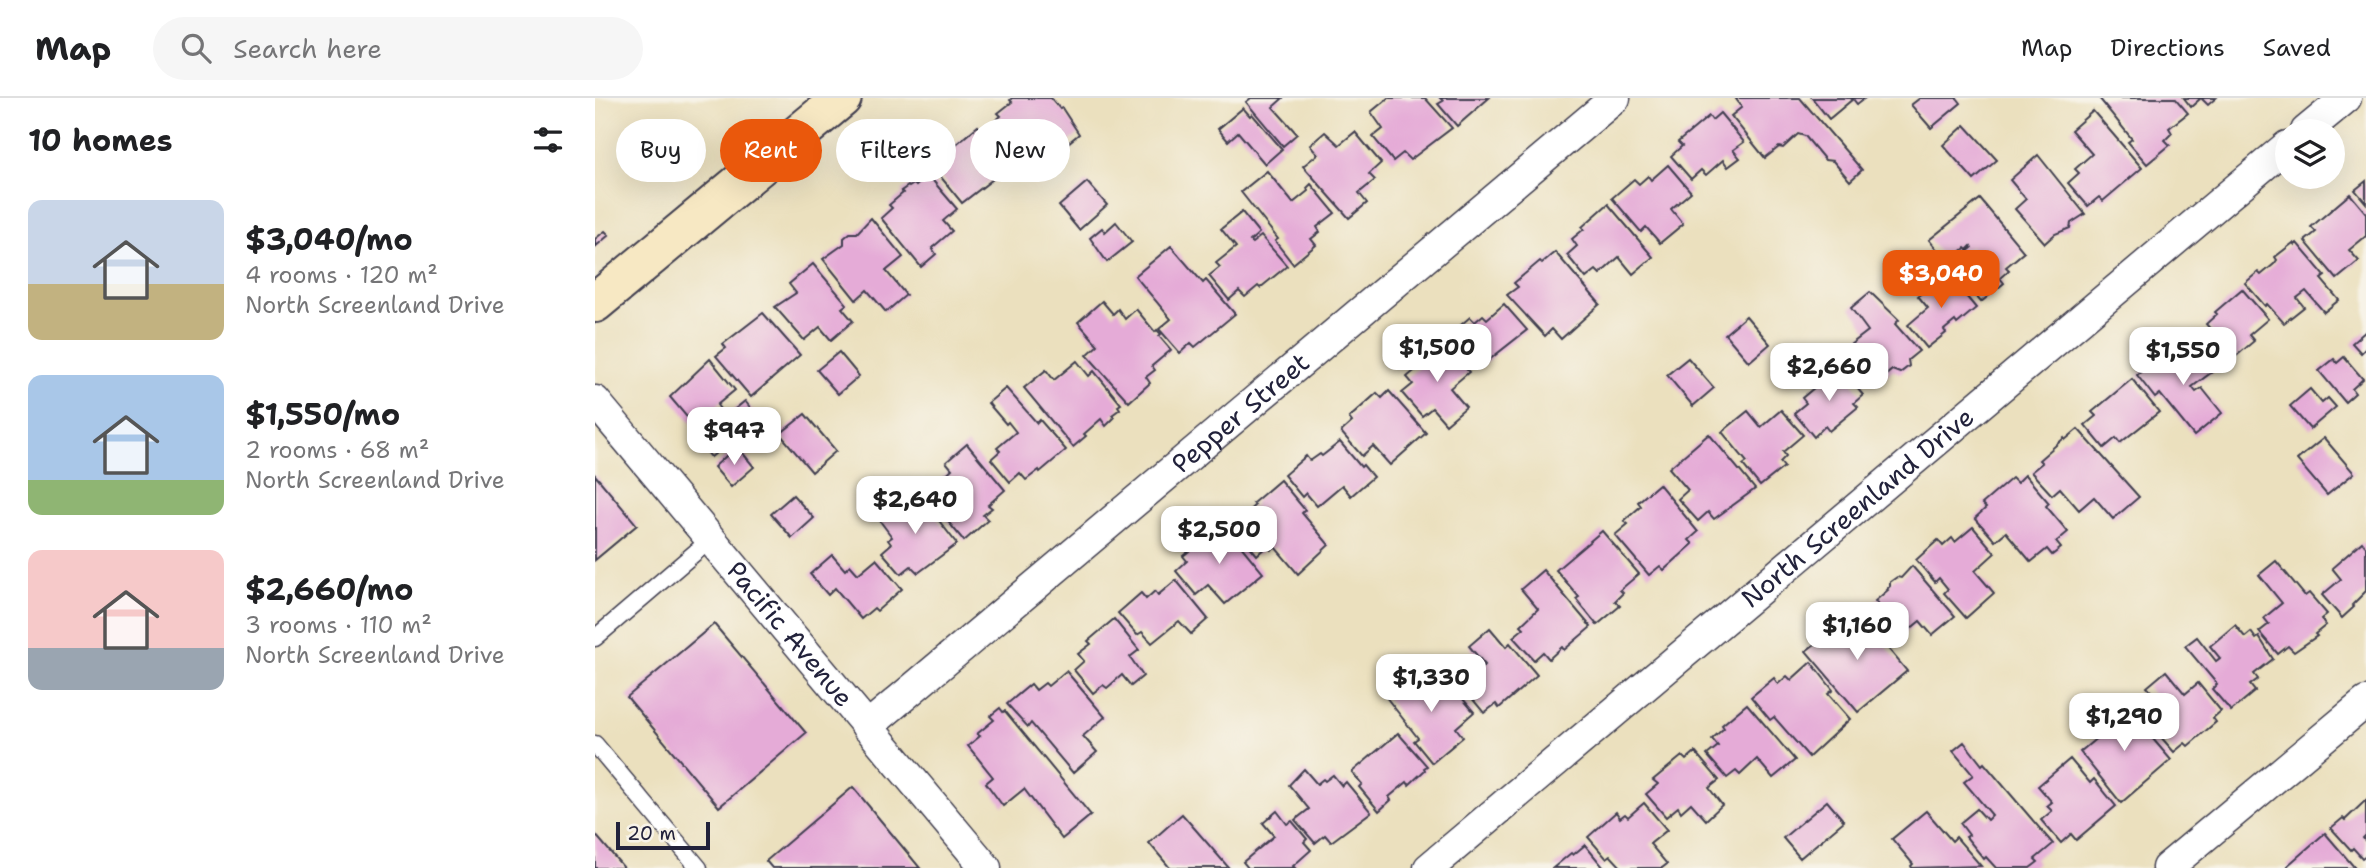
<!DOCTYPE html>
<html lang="en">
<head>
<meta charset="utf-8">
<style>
  :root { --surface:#fff; --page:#f6f6f6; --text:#202124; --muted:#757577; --line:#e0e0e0; --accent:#ea580c }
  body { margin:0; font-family:"Shantell Sans",sans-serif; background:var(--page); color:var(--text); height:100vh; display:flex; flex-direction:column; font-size:26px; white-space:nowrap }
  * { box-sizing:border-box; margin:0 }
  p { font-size:23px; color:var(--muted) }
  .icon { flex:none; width:38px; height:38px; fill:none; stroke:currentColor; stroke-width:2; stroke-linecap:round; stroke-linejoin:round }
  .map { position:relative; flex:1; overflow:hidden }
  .drawer { display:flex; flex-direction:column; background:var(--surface); width:595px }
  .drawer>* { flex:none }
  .top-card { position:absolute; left:21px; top:21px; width:665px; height:63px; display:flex; gap:14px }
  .buttons { position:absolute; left:1680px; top:21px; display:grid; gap:14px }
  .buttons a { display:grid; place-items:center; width:70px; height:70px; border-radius:50%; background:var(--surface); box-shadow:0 7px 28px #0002; font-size:35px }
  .scale { position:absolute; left:21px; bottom:18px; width:94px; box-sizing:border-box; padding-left:7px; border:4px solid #22223b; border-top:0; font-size:19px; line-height:24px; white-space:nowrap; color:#22223b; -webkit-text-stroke:5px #f7f3e8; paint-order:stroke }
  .price { position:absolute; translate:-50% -60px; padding:0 16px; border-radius:14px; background:#fff; color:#222; font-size:23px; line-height:46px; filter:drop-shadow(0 2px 4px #0008) }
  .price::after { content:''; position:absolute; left:50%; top:42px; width:21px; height:16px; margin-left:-10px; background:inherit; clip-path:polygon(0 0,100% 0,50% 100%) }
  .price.on { background:var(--accent); color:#fff }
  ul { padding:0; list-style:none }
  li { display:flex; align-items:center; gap:21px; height:175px; padding:0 28px }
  li span { display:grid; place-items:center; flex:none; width:196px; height:140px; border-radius:14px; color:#555 }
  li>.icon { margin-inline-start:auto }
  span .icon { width:84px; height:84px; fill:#fffc; stroke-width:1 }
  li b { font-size:30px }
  h2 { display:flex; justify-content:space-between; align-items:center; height:84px; padding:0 28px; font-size:30px }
  .chip { padding:0 24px; border-radius:32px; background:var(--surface); box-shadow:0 7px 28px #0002; font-size:24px; line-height:63px }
  .chip.on { background:var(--accent); color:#fff }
  header { display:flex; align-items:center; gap:42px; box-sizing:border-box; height:98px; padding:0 35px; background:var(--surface); border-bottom:2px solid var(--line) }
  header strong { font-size:33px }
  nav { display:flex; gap:38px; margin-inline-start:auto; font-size:24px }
  .search { width:490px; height:63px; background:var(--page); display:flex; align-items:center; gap:18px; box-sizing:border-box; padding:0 24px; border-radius:38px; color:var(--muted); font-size:26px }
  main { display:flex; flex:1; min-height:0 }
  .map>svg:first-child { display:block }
  .building { fill:#e5abd7 }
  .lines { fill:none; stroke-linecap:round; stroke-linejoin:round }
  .lane-casing { stroke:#403e4f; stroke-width:19 }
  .street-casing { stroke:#403e4f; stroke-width:33 }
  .secondary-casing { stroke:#403e4f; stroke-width:42 }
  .lane { stroke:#fff; stroke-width:16 }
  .street { stroke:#fff; stroke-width:30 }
  .secondary { stroke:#f7e8c3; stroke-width:38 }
  .labels { text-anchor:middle; stroke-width:6; stroke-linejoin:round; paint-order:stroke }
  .street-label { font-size:26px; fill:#22223b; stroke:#f7f3e8 }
</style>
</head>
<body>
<header>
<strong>Map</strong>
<div class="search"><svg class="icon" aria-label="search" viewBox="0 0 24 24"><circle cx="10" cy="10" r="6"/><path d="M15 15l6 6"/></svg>Search here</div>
<nav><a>Map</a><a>Directions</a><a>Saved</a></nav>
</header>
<main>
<section class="drawer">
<h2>10 homes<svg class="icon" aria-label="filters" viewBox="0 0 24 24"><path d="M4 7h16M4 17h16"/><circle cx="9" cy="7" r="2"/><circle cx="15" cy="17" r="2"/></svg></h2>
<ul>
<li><span style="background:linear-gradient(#c9d6e8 60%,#c2b280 0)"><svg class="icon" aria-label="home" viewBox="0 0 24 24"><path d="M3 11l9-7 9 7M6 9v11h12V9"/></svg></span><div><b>$3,040/mo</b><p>4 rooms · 120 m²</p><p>North Screenland Drive</p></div></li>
<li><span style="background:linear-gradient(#a9c7e8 75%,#8fb573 0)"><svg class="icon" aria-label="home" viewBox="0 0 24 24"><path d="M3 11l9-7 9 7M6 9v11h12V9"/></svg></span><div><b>$1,550/mo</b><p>2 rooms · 68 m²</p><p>North Screenland Drive</p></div></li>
<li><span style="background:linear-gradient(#f6c9c9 70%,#9aa5b1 0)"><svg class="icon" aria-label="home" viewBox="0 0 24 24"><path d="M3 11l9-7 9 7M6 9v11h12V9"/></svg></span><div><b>$2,660/mo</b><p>3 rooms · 110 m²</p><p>North Screenland Drive</p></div></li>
</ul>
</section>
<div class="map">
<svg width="1771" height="770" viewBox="0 0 1771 770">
  <rect width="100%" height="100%" fill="#f7f3e8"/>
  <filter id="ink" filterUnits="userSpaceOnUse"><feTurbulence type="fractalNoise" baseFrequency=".0143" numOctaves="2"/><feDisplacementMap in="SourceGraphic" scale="14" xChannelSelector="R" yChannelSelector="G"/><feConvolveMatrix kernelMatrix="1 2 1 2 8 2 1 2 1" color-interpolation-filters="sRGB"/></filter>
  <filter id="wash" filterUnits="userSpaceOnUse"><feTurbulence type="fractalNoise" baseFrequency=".00686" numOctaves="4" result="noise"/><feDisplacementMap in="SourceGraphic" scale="28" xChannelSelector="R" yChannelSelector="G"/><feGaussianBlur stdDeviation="1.57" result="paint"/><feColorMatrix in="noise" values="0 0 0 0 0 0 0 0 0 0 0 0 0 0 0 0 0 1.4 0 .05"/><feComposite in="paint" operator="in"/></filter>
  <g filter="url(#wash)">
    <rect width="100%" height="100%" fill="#ebe0be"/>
    <g id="blocks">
      <g class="building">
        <polygon points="417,0 456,0 465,11 467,10 484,36 446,67 434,51 443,44 437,37 428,45 425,41 414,50 395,27 406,18 403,15 417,4 415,2"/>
        <polygon points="656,0 688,0 678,9 702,36 688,48 651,4"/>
        <polygon points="793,0 830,0 857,30 815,62 808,55 798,63 778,39 788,31 776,14"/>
        <polygon points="845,0 894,0 862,28 843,6 848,3"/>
        <polygon points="1143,0 1205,0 1267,72 1255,83 1238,63 1230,62 1210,38 1203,36 1188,50 1184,49 1170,60 1136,18 1147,9 1141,1"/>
        <polygon points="1217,0 1270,0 1262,6 1258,1 1234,21"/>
        <polygon points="1325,0 1362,0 1366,5 1336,30 1316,7"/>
        <polygon points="1504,0 1580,0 1593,15 1574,30 1577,35 1570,42 1575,47 1552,66 1533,44 1537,41"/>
        <polygon points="1589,0 1621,0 1613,7 1606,0 1596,9"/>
        <polygon points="648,10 655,18 657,16 687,51 670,66 643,34 633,43 623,31"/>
        <polygon points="1498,13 1547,70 1508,103 1504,99 1493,108 1473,85 1484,75 1480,71 1497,56 1476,32"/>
        <polygon points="1125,15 1149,44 1138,52 1145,60 1133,69 1128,62 1111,77 1106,72 1096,81 1076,58 1087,48 1083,44 1114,18 1117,22"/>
        <polygon points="1370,27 1402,62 1379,82 1348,47"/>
        <polygon points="383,28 416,67 367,105 336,67"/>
        <polygon points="730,34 744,47 760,34 786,65 774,76 780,82 764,95 772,105 754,120 708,68 723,56 715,47"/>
        <polygon points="1443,57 1490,116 1476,125 1475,130 1460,136 1450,145 1420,111 1431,101 1415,82"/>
        <polygon points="1073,67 1096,94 1076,111 1088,126 1065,145 1051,129 1046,134 1017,100 1039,81 1044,86 1053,78 1056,82"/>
        <polygon points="672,73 698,105 713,93 712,90 716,86 740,115 722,129 725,134 716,141 721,147 698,166 680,143 683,141 646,94"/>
        <polygon points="333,77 362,111 348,123 357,133 337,150 341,156 326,169 286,120 297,110 294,107 308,95 306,93 313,88 314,89 319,86 321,88"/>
        <polygon points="1771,83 1771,105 1760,92"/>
        <polygon points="492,84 512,107 484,132 464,108"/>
        <polygon points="1755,96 1771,115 1771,138 1754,152 1764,163 1742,181 1710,143 1721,134 1716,129"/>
        <polygon points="1385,101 1429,154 1411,169 1414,172 1405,180 1409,185 1386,204 1367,182 1372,179 1360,164 1377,150 1376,148 1372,152 1370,150 1353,165 1334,142"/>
        <polygon points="1013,106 1058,159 1038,176 1024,159 1005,176 1001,172 991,180 972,157 982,148 977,141 989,131 987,129"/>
        <polygon points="647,114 664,135 655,143 657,145 666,138 692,168 665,190 663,188 650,199 644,193 634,202 614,178 625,169 621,165 641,149 626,131"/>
        <polygon points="276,120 308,159 291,173 311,197 291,214 272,192 261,202 228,161 249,146 249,140 255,135 262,135"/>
        <polygon points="521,124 537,144 512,164 495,140 507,130 510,134"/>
        <polygon points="10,133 14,137 0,149 0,141"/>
        <polygon points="1698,145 1700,147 1702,145 1730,178 1726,181 1744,202 1729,214 1711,193 1702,200 1709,209 1689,225 1672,206 1670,208 1650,185 1663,174 1666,177 1679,166 1682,162 1680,159"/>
        <polygon points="576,148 608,185 611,182 640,216 600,249 596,245 585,255 564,231 576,221 540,178"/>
        <polygon points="960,154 1005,206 966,241 957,231 950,238 912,197 923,189 919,185 945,163 947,165"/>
        <polygon points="218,166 252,206 247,210 258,223 236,242 225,229 209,242 180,209 201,195 194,186"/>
        <polygon points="1351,174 1381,210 1362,226 1360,223 1349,232 1351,235 1332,250 1313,227 1333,210 1323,198"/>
        <polygon points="1647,191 1673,221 1654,237 1659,243 1639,260 1635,256 1625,265 1606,243 1617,233 1611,226 1622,216 1620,214"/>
        <polygon points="1275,194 1304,222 1300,226 1324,253 1313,262 1314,268 1305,275 1297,272 1284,283 1278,276 1268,284 1248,261 1250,259 1246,254 1273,233 1256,210"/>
        <polygon points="507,203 518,216 523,211 530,221 541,211 560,234 562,232 566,236 564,238 576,252 557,268 560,272 551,279 555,285 534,304 492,257 503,247 483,224"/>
        <polygon points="909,206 932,232 885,269 875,257 871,261 852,239 875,219 880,224 888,217 892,221"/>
        <polygon points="168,215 205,257 156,299 121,258 131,250 128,246"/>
        <polygon points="1151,218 1175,246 1154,264 1130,236"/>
        <polygon points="1771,233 1771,250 1766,255 1757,245"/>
        <polygon points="1599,244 1621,271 1597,289 1601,294 1607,290 1627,315 1599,338 1565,296 1560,300 1542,277 1564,259 1569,264 1578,257 1580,260"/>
        <polygon points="849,245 874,274 855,290 871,309 851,326 837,310 827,318 807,295 818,286 812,279 825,268 822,265"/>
        <polygon points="244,254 264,278 243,296 222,272"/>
        <polygon points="1749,259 1768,281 1757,291 1760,295 1750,304 1724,273 1739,261 1742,265"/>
        <polygon points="1093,260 1119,290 1098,308 1072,277"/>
        <polygon points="115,261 140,292 122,307 127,314 123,318 141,339 116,359 98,336 103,332 75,299"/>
        <polygon points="482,263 494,278 499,273 526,306 523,308 525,311 517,317 519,320 511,328 506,321 489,336 491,338 478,349 429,290 451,272 459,282"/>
        <polygon points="1244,269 1268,297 1259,305 1263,309 1234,333 1230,328 1219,339 1199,315 1211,305 1207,300"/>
        <polygon points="1537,281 1564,314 1525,345 1521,340 1509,350 1490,327 1501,318 1497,314"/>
        <polygon points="411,290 442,325 445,322 471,352 445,374 444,372 431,382 425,375 415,384 396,361 405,353 402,350 421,334 413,324 411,326 393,305"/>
        <polygon points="1715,291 1727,305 1733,300 1741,309 1715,331 1695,308"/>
        <polygon points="794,293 831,335 795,367 778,348 767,358 746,334 757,324 754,320 782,295 787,300"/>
        <polygon points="150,303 170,328 149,345 129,320"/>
        <polygon points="1186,312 1208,337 1188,354 1191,358 1185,364 1189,369 1165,388 1148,367 1152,364 1127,334 1153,313 1166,329"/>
        <polygon points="210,316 241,353 217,374 185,336"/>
        <polygon points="1483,331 1544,399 1518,421 1499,399 1484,412 1465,390 1457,397 1436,374 1447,365 1444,362 1469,340 1470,342"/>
        <polygon points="1114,336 1160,391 1119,421 1113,414 1103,423 1083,401 1093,392 1074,370"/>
        <polygon points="1729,340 1759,375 1732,397 1702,362"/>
        <polygon points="745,344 766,369 768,367 778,379 756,398 747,387 722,408 711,395 707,399 689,377 711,358 715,363 725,356 727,358"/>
        <polygon points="372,346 410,392 393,407 397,410 388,417 393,422 369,443 350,420 355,416 335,391 357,371 351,364"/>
        <polygon points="142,348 159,369 136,389 119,369"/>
        <polygon points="0,377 42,427 0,462"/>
        <polygon points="1430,377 1454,405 1451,408 1473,434 1461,444 1466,450 1457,457 1452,451 1436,464 1411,434 1400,443 1380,420 1391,410 1387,406 1417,380 1422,385"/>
        <polygon points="685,382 710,412 707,415 734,447 703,476 680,449 676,452 672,448 662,457 643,434 653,425 647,419 660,407 658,405"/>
        <polygon points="1064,386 1103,434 1094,442 1098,446 1069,472 1065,468 1054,477 1020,437 1033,426 1029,423 1046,408 1043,404"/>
        <polygon points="321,393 362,446 323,475 316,468 306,476 287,454 296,446 293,442 297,439 285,423"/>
        <polygon points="198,397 219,420 197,440 176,416"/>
        <polygon points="628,426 668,475 630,506 613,487 601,497 581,473 592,463 588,458"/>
        <polygon points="1378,429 1400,455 1380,473 1399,495 1371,520 1349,495 1353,491 1344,480 1340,484 1321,462 1343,442 1348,448 1357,440 1360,444"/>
        <polygon points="1007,433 1044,476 1025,492 1028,495 1020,503 1025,508 1002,527 981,501 984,499 961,472"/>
        <polygon points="1767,444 1771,449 1771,493 1757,507 1759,509 1747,520 1727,497 1746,481 1737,470"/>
        <polygon points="237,457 250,472 255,467 263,476 281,461 307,491 282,513 279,510 266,521 240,490 233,497 215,476"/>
        <polygon points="1681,463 1710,498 1714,495 1732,516 1726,521 1731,527 1720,536 1722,538 1699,554 1693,548 1683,556 1664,534 1674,526 1669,520 1687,505 1664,477"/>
        <polygon points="1317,468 1360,518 1337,537 1325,523 1308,537 1305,534 1296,542 1277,519 1286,510 1280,503 1293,492 1292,491 1295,488 1295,484 1302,479 1306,480"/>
        <polygon points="948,472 996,529 969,552 967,549 954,561 948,554 939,562 918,539 929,530 926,527 943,511 926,491"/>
        <polygon points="581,482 613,521 596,536 584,523 557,545 547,534 542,537 523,515 546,495 551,501 560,493 563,497"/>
        <polygon points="1261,512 1312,573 1263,614 1211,553 1225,542 1227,545"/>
        <polygon points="519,521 544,552 535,559 548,578 536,588 527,577 512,590 508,587 498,595 479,572 489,563 483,556 496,546 493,543"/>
        <polygon points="119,526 211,635 124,709 32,599"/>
        <polygon points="1640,527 1650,539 1656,534 1661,541 1664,539 1678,561 1659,576 1663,581 1655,587 1660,593 1636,613 1617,591 1622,586 1590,548 1602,539 1621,563 1625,560 1615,548"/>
        <polygon points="895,530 911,549 915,545 942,577 904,610 901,606 889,615 870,592 881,583 877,578 890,567 874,548"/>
        <polygon points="1216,564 1238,592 1233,596 1255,621 1214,659 1179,619 1175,622 1156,599 1179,580 1183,586 1192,578 1196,582"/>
        <polygon points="471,573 510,619 488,638 502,654 478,675 436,625 433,629 412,606 436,586 441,592 450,585 453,588"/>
        <polygon points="1571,573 1590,596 1603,585 1626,613 1618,620 1621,624 1593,648 1590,645 1579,654 1558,630 1569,621 1565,616 1571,611 1552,589"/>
        <polygon points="841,577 853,592 857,588 879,614 861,630 868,639 837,665 819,643 823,640 787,594 804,579 819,596"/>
        <polygon points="1527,605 1576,662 1526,705 1485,654 1503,639 1496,631"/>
        <polygon points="1152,606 1200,662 1178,680 1162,661 1145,677 1141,673 1132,680 1112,657 1123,648 1117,641 1129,630 1127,627"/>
        <polygon points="405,610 408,614 410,613 496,717 467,741 429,691 408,708 391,685 398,679 373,648 385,638 382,636 399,622 395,618"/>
        <polygon points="803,635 832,668 829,670 830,672 814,687 812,684 794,699 796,702 784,713 764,689 767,686 757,674"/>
        <polygon points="1369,644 1387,667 1389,665 1458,746 1440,761 1443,764 1435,770 1401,770 1391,759 1389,761 1371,739 1374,737 1365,725 1382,711 1392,722 1397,717 1369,684 1378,677 1358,653"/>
        <polygon points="1100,654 1124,682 1114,690 1127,707 1111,722 1096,705 1086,714 1083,709 1071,719 1051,696 1063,686 1058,682 1087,658 1091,662"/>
        <polygon points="1475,661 1495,685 1499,681 1521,708 1481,742 1476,736 1466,745 1446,722 1457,713 1452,708 1457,704 1443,688"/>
        <polygon points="709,671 722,686 728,681 730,683 738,677 747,688 751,684 776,714 736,744 730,737 720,745 700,722 714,711 694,687"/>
        <polygon points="258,689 325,770 177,770 171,763"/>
        <polygon points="1771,702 1771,737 1768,740 1771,744 1771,757 1767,760 1758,750 1756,752 1736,730 1748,720 1750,722"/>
        <polygon points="1232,703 1249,723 1205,760 1188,740"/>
        <polygon points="1049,705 1072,732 1055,746 1072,766 1067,770 1027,770 1015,757 1011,760 993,739 1021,714 1025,720 1030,716 1033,719"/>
        <polygon points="682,713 692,726 697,723 712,741 709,744 716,752 698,768 700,770 653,770 648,764 679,738 668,725"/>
        <polygon points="1331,713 1357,743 1361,739 1386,768 1317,770 1316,768 1318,766 1297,741"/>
        <polygon points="587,716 634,770 575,770 554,745"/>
        <polygon points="1730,735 1760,770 1694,770 1692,768"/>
        <polygon points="0,736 29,770 0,770"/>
        <polygon points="990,747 1009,770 958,770 976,755 978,757"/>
      </g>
    </g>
  </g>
  <g filter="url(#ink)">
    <use href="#blocks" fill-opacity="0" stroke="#403e4f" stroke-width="2"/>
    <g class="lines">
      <g class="lane-casing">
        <g id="lane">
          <polyline points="0,540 116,441"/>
          <polyline points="0,646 104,770"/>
        </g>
      </g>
      <g class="street-casing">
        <g id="street">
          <polyline points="1711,33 1751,0"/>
          <path id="s1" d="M0 303 391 770"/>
          <path id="s2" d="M272 629 1020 0"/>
          <path id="s3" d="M834 770 1692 48"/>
          <polyline points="1572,770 1771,604"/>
        </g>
      </g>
      <g class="secondary-casing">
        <polyline id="secondary" points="0,205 247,0"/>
      </g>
      <use href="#lane" class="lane"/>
      <use href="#street" class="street"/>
      <use href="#secondary" class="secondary"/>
    </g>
  </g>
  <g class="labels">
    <g class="street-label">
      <text dy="9" stroke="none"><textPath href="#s2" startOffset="488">Pepper Street</textPath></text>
      <text dy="9" stroke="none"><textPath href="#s3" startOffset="560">North Screenland Drive</textPath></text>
      <text dy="9" stroke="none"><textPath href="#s1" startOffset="304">Pacific Avenue</textPath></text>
    </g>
  </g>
</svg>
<div class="buttons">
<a><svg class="icon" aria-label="layers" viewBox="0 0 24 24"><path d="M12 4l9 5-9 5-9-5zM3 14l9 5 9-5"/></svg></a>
</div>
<div class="scale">20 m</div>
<b class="price on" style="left:1346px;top:212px">$3,040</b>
<b class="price" style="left:842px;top:286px">$1,500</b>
<b class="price" style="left:1588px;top:289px">$1,550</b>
<b class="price" style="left:1234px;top:305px">$2,660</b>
<b class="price" style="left:139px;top:369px">$947</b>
<b class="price" style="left:320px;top:438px">$2,640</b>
<b class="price" style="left:624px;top:468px">$2,500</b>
<b class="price" style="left:1262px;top:564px">$1,160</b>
<b class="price" style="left:836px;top:616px">$1,330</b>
<b class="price" style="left:1529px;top:655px">$1,290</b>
<div class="top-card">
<a class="chip">Buy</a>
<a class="chip on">Rent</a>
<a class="chip">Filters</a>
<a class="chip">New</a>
</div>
</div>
</main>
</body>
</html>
